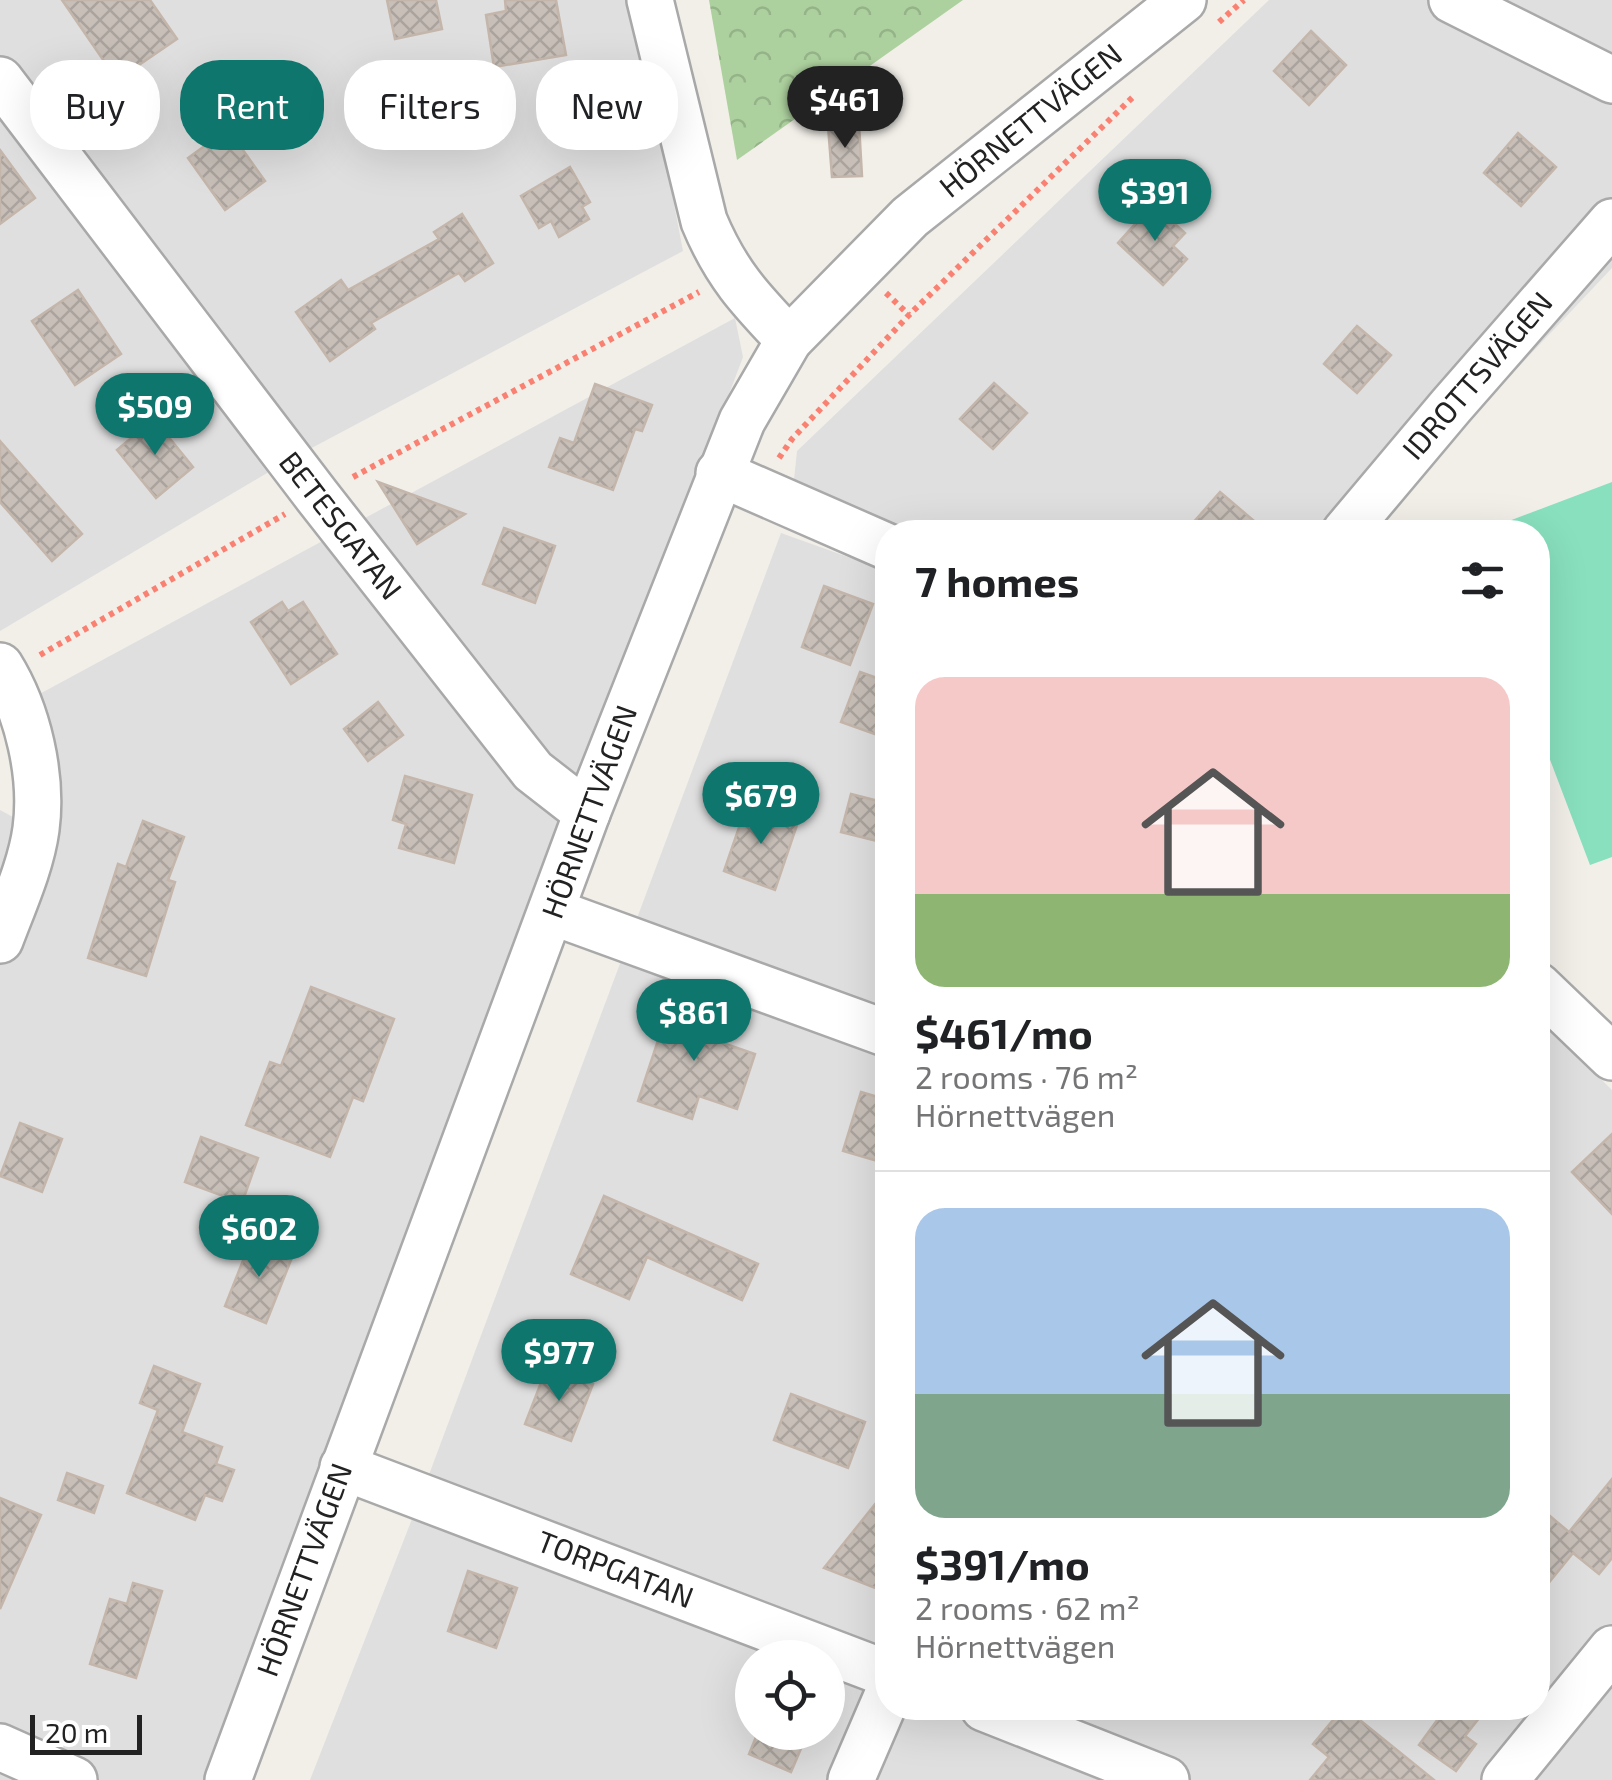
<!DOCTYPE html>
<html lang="en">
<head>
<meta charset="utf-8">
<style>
  :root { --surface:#fff; --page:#f6f6f6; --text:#202124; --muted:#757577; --line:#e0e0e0; --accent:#0f766e }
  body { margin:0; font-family:"Exo 2",sans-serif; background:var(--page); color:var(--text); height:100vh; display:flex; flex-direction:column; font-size:38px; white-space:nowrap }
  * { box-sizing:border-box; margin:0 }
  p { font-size:32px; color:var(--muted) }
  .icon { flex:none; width:55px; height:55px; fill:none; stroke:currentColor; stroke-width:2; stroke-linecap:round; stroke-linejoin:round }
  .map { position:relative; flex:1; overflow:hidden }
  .panel { position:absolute; left:875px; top:520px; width:675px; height:1200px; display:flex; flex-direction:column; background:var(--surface); border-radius:40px; box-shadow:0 10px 40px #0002 }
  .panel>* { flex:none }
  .guide { position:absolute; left:30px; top:60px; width:695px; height:90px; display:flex; gap:20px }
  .controls { position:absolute; left:735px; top:1640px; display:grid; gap:20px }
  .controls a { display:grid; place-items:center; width:110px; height:110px; border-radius:50%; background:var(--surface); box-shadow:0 10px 40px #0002; font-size:50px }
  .scale { position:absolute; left:30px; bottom:25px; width:112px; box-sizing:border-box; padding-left:10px; border:5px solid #222; border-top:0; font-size:28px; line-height:35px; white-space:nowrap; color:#222; -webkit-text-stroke:8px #fff; paint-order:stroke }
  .price { position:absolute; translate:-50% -85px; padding:0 22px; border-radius:35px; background:var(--accent); color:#fff; font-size:32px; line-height:65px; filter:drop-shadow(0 2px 5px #0008) }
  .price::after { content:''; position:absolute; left:50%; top:60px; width:30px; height:22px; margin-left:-15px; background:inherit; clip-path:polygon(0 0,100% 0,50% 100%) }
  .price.active { background:#222; color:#fff }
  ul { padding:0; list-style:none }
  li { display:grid; align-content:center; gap:20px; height:530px; padding:0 40px }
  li+li { border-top:2px solid var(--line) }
  li span { display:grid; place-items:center; height:310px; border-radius:30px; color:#555 }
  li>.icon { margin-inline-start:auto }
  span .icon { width:180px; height:180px; fill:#fffc; stroke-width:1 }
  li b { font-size:42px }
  h2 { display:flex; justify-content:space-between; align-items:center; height:120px; padding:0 40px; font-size:42px }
  .tag { padding:0 35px; border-radius:40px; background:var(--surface); box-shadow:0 10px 40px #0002; font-size:35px; line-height:90px }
  .tag.active { background:var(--accent); color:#fff }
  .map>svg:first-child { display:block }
  .residential { fill:#e0dfdf; fill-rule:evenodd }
  .forest { fill:url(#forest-crowns) }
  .pitch { fill:#88e0be }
  .building { fill:url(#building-cross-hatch); stroke:#c4b6ab; stroke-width:2.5 }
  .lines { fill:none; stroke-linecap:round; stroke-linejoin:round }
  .minor-casing { stroke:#a9a9a9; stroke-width:50 }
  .path { stroke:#fa8072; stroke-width:6; stroke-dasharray:5 5; stroke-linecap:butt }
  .minor { stroke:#fff; stroke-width:45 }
  .labels { text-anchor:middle; stroke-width:9; stroke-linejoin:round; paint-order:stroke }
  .street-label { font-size:30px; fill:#222; stroke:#fff }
</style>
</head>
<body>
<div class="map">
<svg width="1612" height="1780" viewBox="0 0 1612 1780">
  <defs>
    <pattern id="forest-crowns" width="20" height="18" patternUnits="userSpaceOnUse" patternTransform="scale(2.5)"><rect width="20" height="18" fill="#add19e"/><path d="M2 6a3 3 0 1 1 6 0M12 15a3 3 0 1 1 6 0" fill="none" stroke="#95b388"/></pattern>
    <pattern id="building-cross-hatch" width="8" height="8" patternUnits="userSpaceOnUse" patternTransform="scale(2.5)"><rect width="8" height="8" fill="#c7bfb8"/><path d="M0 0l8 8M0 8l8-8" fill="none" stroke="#aba49e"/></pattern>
  </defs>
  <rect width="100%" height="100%" fill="#f2efe9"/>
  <g class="residential">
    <polygon points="0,0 635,0 683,251 289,460 0,631"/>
    <polygon points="1269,0 1612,0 1612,268 1474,414 1375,532 913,532 793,489 797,451"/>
    <polygon points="735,318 743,357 206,1780 0,1780 0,810 35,829 21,704"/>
    <path d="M781 533 887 571 888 1708H1538V1018L1612 1090V1780H310L421 1496ZM752 1658H828V1732H752Z"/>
  </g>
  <polygon class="forest" points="709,0 963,0 737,160"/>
  <polygon class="pitch" points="1612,482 1612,857 1590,865 1538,728 1538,532 1480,532"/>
  <g class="building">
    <polygon points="62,0 150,0 177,39 117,80"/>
    <polygon points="387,0 436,0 442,29 395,39"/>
    <polygon points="505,0 556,0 566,55 494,67 486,15 506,11"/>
    <polygon points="1311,31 1346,65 1309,105 1274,71"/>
    <polygon points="859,124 862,176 832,177 828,126"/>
    <polygon points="228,129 265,181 225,210 188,158"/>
    <polygon points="1518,133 1556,167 1521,206 1484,173"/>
    <polygon points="0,150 35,198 0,224"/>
    <polygon points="570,167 590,202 582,207 589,219 559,237 551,221 539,228 521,196"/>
    <polygon points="1153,204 1185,233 1173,246 1187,259 1163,285 1118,243"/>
    <polygon points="462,214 493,263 465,281 459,273 371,323 375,329 330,361 296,312 341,280 348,290 439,239 434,232"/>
    <polygon points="78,290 121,354 75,385 32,321"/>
    <polygon points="1357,326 1391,355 1357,393 1324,364"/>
    <polygon points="994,383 1027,413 993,449 960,419"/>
    <polygon points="595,384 652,405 642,431 635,429 613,490 549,467 560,438 574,443"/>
    <polygon points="154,419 193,467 156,498 117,450"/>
    <polygon points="0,441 82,534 52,561 0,502"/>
    <polygon points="378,482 465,514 417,544"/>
    <polygon points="1220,492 1267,532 1185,532"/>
    <polygon points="504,528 555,546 535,603 483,584"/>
    <polygon points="824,586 873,604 850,665 802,647"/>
    <polygon points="282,602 288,611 303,602 337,654 291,684 251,622"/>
    <polygon points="860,672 888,682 888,714 880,736 841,722"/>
    <polygon points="378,702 403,735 368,761 344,729"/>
    <polygon points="405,776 472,795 454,863 399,848 406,824 393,820"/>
    <polygon points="851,794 886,803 877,841 841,832"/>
    <polygon points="747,804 798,822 775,890 724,871"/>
    <polygon points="143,821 184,837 168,880 175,882 146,976 88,958 118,864 126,867"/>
    <polygon points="311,987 394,1019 363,1101 353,1097 330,1157 246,1125 270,1062 281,1066"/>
    <polygon points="671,1001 727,1020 720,1042 755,1054 737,1109 699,1096 692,1119 638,1101"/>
    <polygon points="861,1092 888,1100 888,1164 843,1151"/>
    <polygon points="20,1123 62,1139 42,1192 0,1176"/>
    <polygon points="1612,1134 1612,1214 1572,1172"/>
    <polygon points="201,1137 258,1158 242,1203 185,1182"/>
    <polygon points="604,1196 758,1264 742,1300 647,1257 629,1299 571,1274"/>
    <polygon points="252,1238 293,1255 266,1323 225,1306"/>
    <polygon points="154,1366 200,1384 182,1432 222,1447 216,1464 234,1470 222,1501 205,1495 195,1520 127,1493 158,1410 140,1403"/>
    <polygon points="547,1367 593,1384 571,1441 525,1424"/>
    <polygon points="791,1394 865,1422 848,1468 774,1440"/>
    <polygon points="67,1473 103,1486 94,1513 58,1500"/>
    <polygon points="1612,1479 1612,1558 1599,1574 1573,1553 1538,1596 1538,1506 1569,1532"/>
    <polygon points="888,1488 888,1593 824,1568"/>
    <polygon points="0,1498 41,1515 0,1609"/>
    <polygon points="468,1571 517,1588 496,1648 448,1631"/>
    <polygon points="133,1583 162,1591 136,1678 90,1664 110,1599 127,1604"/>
    <polygon points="1343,1708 1345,1708 1434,1780 1310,1780 1329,1757 1313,1744"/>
    <polygon points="1446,1708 1487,1708 1465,1736 1476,1744 1456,1771 1419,1745"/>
    <polygon points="758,1732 808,1732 791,1772 749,1754"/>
  </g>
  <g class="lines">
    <g class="minor-casing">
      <g id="minor">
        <path d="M650 0 704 221C726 274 750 299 789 340"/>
        <polyline points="1452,0 1612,80"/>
        <polyline points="0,80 317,496 533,771 587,813"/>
        <polyline points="719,473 888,547"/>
        <polyline points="1345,532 1451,406 1612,222"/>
        <path d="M0 666C28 711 43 776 36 829 31 866 13 905 0 940"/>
        <polyline points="553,912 888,1034"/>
        <polyline points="1538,986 1612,1057"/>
        <polyline points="343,1467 888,1674"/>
        <polyline points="984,1708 1166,1780"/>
        <polyline points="0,1747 74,1780"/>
        <polyline points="228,1780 587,813 742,421 789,340 910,217 1183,0"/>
        <polyline points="851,1780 888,1694"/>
        <polyline points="1505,1780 1612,1649"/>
      </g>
    </g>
    <g class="path">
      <polyline points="1219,22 1244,0"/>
      <polyline points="886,293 909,315"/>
      <polyline points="779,458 792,439 909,315 1134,96"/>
      <polyline points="353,477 699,292"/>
      <polyline points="40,655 285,514"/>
    </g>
    <use href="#minor" class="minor"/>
  </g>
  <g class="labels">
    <g class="street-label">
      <text transform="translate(1031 121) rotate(-39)" y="10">HÖRNETTVÄGEN</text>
      <text transform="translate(1478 376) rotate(-49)" y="10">IDROTTSVÄGEN</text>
      <text transform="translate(340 526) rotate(52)" y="10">BETESGATAN</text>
      <text transform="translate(590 812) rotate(-70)" y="10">HÖRNETTVÄGEN</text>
      <text transform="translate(305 1570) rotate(-70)" y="10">HÖRNETTVÄGEN</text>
      <text transform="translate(615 1570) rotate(21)" y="10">TORPGATAN</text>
    </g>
  </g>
</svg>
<div class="controls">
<a><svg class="icon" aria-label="locate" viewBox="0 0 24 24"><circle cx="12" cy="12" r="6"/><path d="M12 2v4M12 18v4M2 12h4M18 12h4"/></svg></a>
</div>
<div class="scale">20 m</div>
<b class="price active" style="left:845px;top:151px">$461</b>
<b class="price" style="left:1155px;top:244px">$391</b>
<b class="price" style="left:155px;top:458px">$509</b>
<b class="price" style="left:761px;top:847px">$679</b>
<b class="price" style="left:694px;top:1064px">$861</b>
<b class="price" style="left:259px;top:1280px">$602</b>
<b class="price" style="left:559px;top:1404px">$977</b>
<div class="guide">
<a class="tag">Buy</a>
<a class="tag active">Rent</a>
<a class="tag">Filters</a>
<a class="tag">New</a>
</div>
<section class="panel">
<h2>7 homes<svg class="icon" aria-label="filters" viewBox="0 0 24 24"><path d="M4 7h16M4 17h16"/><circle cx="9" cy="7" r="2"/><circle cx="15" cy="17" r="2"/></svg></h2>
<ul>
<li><span style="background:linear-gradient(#f6c9c9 70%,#8fb573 0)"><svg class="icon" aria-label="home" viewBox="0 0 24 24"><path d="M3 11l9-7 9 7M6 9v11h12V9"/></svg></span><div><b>$461/mo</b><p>2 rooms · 76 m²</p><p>Hörnettvägen</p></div></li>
<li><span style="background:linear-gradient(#a9c7e8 60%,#7fa58c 0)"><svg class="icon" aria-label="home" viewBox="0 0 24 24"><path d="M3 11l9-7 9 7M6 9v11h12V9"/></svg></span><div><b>$391/mo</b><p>2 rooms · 62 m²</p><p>Hörnettvägen</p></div></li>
</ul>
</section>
</div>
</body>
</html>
